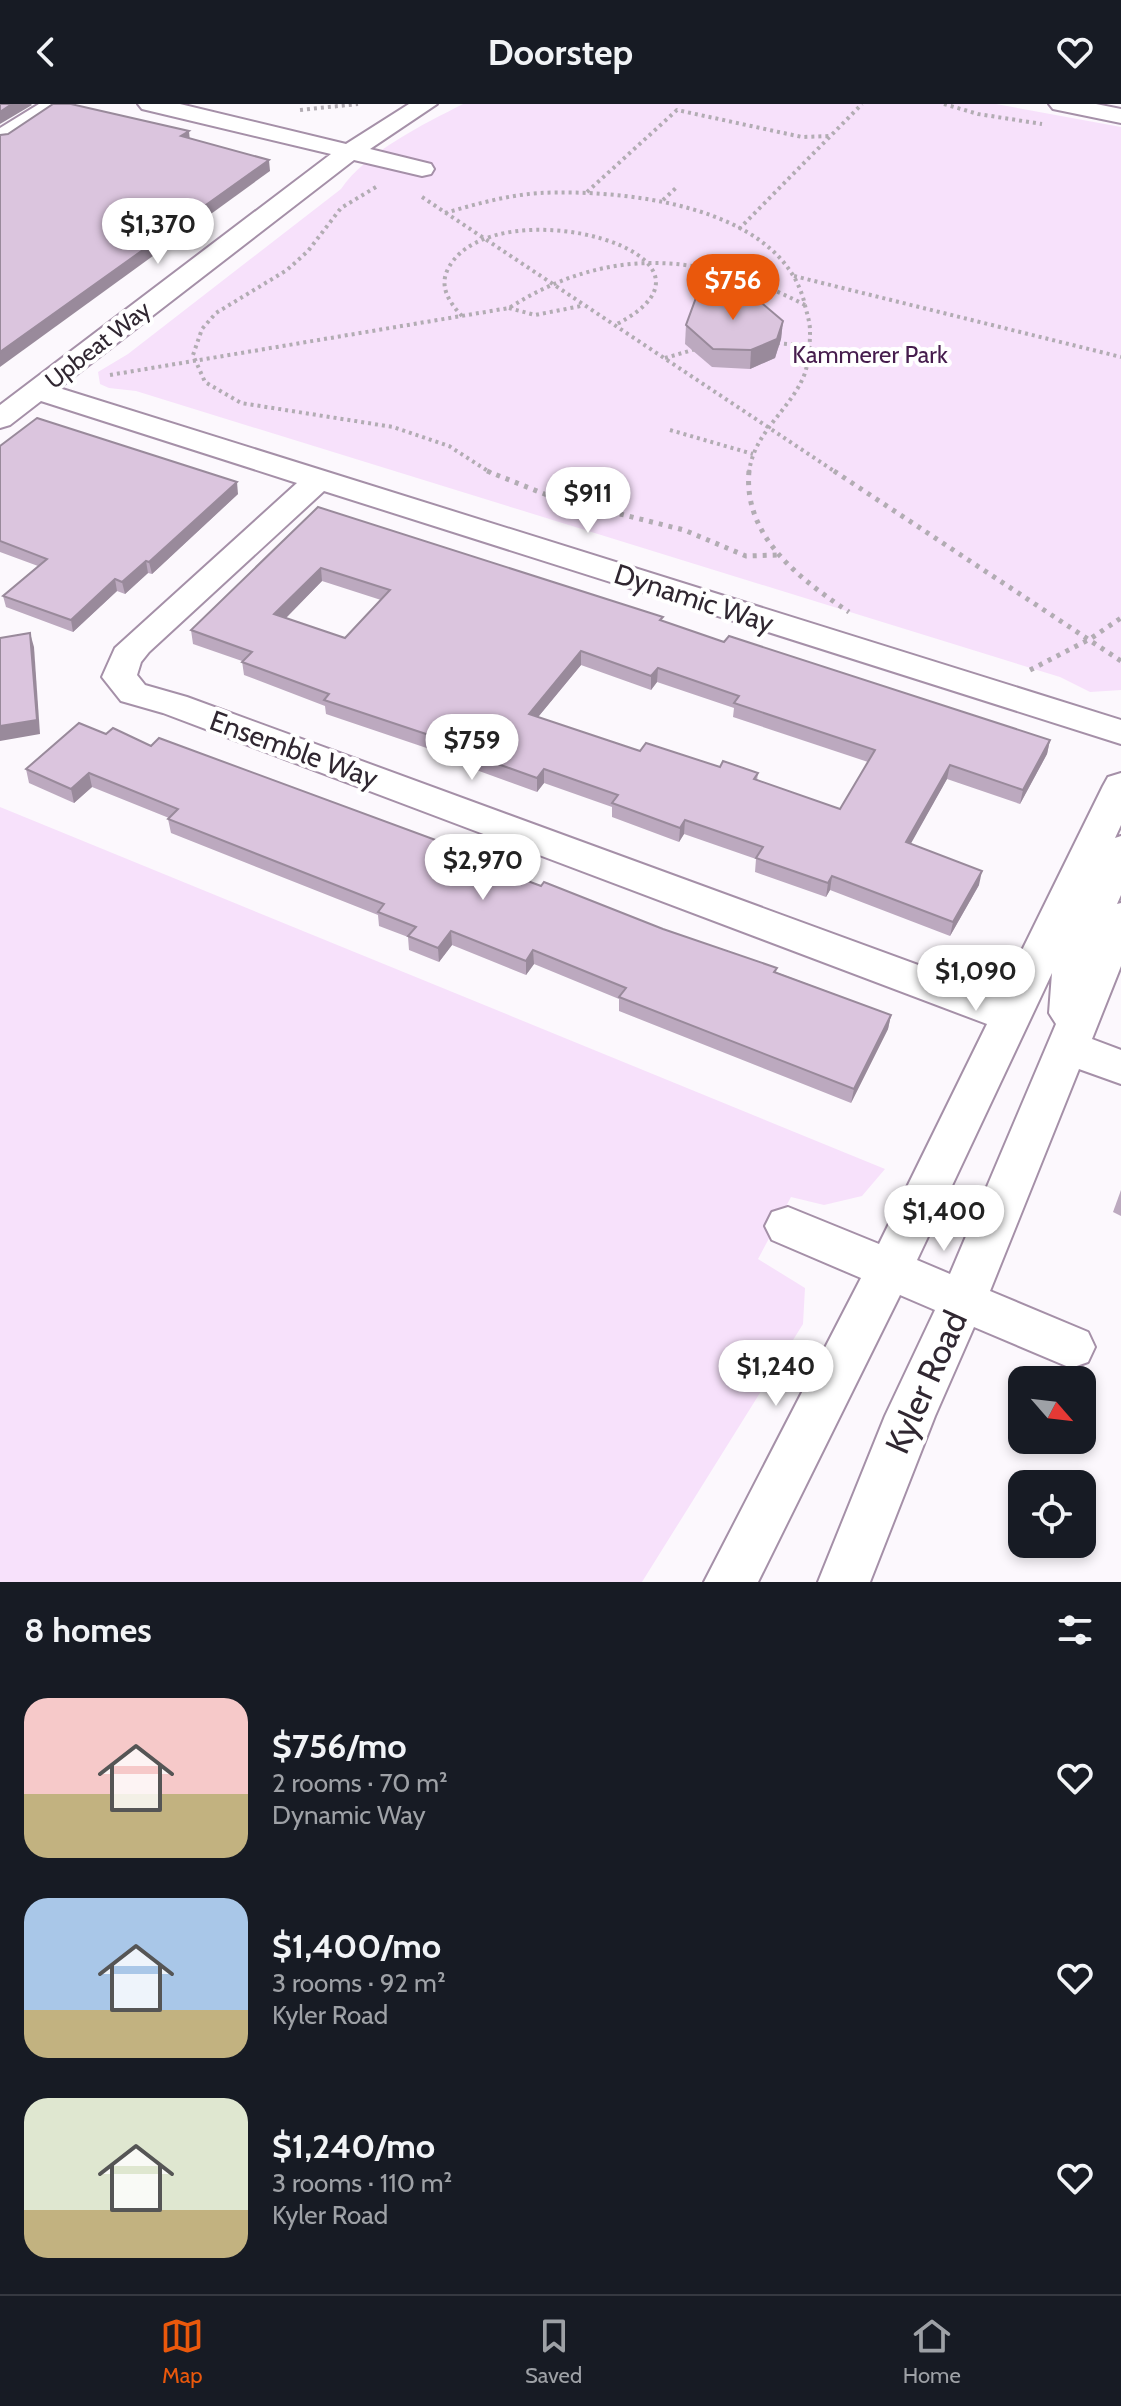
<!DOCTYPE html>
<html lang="en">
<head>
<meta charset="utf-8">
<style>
  :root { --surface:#171b24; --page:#242831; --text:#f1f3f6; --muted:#9ea1a6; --line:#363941; --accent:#ea580c }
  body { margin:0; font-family:Cabin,sans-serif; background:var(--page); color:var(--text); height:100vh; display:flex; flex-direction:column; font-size:30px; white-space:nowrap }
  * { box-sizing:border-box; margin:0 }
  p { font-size:26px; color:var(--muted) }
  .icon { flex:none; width:44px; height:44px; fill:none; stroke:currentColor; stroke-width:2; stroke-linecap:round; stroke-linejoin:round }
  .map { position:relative; height:1478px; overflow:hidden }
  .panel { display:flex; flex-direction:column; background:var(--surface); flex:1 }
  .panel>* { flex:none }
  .needle { width:52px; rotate:118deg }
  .fabs { position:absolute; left:1008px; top:1262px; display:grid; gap:16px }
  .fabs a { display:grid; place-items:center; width:88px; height:88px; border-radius:16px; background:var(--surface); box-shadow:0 4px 12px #0003; font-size:40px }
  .price { position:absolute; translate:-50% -68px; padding:0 18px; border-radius:28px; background:#fff; color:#222; font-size:26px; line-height:52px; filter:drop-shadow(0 2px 4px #0008) }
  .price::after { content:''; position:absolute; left:50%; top:48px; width:24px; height:18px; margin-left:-12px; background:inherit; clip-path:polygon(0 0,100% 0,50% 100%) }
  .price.on { background:var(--accent); color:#fff }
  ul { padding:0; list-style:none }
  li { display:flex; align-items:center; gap:24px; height:200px; padding:0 24px }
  li span { display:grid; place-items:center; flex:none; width:224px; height:160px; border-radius:24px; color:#555 }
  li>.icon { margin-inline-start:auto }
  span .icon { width:96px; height:96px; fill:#fffc; stroke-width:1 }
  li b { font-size:34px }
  h2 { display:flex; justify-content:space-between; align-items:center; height:96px; padding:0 24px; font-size:34px }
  header { display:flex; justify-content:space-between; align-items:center; height:104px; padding:0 24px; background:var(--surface); font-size:36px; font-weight:700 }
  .tabs { display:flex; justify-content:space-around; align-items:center; height:112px; border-top:2px solid var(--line); background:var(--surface); font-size:22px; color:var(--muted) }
  .tabs a { display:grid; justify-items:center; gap:4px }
  .tabs .on { color:var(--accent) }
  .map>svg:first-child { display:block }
  .green { fill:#f7e1fb }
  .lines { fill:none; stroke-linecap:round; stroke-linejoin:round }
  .minor-casing { stroke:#a590a8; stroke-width:4 }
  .path-far1 { stroke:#b2acb3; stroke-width:4; stroke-dasharray:3 4; stroke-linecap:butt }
  .path { stroke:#b2acb3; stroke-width:5; stroke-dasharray:4 6; stroke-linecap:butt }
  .minor { fill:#fff; fill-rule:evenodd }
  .wall { fill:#bca9bf; fill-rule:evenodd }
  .shaded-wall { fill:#998a9b }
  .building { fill:#dbc5de; stroke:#998a9b; stroke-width:2; fill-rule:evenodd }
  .labels { text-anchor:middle; stroke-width:8; stroke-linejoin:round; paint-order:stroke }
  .far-street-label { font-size:24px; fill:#302731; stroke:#fff }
  .far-park-label { font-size:24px; fill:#461d4d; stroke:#fff }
  .street-label { font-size:28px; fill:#302731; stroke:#fff }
  .near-street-label { font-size:34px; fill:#302731; stroke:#fff }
</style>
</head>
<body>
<header><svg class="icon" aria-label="back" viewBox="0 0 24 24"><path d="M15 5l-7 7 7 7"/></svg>Doorstep<svg class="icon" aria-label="heart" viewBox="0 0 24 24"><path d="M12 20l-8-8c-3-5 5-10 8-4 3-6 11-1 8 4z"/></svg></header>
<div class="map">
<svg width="1121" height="1478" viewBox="0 0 1121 1478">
  <rect width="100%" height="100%" fill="#fcf8fd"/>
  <g class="green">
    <path d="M463 0H996L1121 23V586L1090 588 1060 573 136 287 109 284 100 280 98 268 128 250 341 85C366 48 424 20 463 0Z"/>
    <polygon points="0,703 885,1065 862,1092 824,1101 791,1093 758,1155 805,1184 803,1220 642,1478 0,1478"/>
  </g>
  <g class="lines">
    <g class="minor-casing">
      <g id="minor">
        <polygon points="39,0 67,0 9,39 0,41 0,24"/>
        <path d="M138 0H180L346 40 409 0H437L370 45 431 60 434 65 431 70 422 72 354 56 59 284 1121 616V640L324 387 149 548 141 558 137 571 145 581 187 593 1000 891 1103 682 1108 673 1121 669V721L1115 734 1121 732V791L1117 800 1121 799V862L1092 935 1121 946V980L1079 965 990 1187 1088 1228 1095 1243 1088 1258 1071 1264 974 1223 935 1312 870 1478H818L885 1312 935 1206 900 1191 758 1478H704L861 1174 772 1136 765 1122 772 1108 788 1103 879 1140 987 920 163 609 121 597 102 573 115 544 297 379 41 297 10 321 0 324V301L331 50 142 5ZM1052 869 1049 909 1056 920 950 1170 917 1156Z"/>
        <polygon points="1049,0 1096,0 1121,5 1121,19 1053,5"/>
      </g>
    </g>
    <g class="path-far1">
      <polyline points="944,0 978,10 1042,20"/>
      <polyline points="300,6 358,0"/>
      <polyline points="376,83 341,104 308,147 287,166 216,209 202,225 193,251 205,278 241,299 393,323 449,342 491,369"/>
      <polyline points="587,88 677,6 802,33 831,32"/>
      <polyline points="422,93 837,369"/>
      <polyline points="663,96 678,82"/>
      <path d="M445 109C476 100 508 91 540 89 623 85 778 101 804 197 806 207 810 217 810 227 810 240 809 256 805 269 792 305 753 328 749 369"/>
      <polyline points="739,125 862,0"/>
      <polyline points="794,172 1121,253"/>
      <polyline points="509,204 535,211 581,202"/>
      <path d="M462 212C449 198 438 182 449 163 495 81 755 150 615 221"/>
      <polyline points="777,239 808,242"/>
      <polyline points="665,254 696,245"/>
      <path d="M110 271 509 204C608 141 703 148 805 201"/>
      <polyline points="670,326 753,350"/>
    </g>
    <g class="path">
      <polyline points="487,367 552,393 684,426 746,452 778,451"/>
      <path d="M749 367C743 433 800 475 849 508"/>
      <polyline points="834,367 1121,557"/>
      <polyline points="1030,566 1090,535 1121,514"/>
    </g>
    <use href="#minor" class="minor"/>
  </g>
  <g class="wall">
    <polygon points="783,217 781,235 775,254 750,265 712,263 685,240 686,221"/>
    <polygon points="0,342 238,390 152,470 148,469 125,490 117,487 73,528 6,503 3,492 38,462 0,448"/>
    <path d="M318 403 724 538 1050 636 1047 650 1020 700 947 675 910 740 979 781 950 832 830 786 826 793 755 768 756 755 684 730 679 738 612 713V703L544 679 537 688 468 663V658L326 610 325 602 244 571 242 557 193 540 191 526ZM322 477 381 496 345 534 286 514ZM581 561 651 586 657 578 734 604 733 613 868 658 840 705 757 677 758 669 720 663 640 647 538 613Z"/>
    <polygon points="106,630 151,642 663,825 777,864 776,868 891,911 888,925 851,999 619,907 619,895 534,860 526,871 452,841 439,858 409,846 408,833 379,822 378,811 171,729 168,715 169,714 92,683 74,699 29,679 26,665"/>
    <polygon points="1121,1086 1121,1112 1113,1108"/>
  </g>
  <g class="shaded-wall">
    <polygon points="12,0 31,0 32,1 0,20 0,8"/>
    <polygon points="189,27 190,38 181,32"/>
    <polygon points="269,56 270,67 0,263 0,248"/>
    <polygon points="783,217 781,235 775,254 750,265 751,246"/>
    <polygon points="237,378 238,390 152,470 149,458"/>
    <polygon points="146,457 148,469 125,490 122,478"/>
    <polygon points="321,464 322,477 276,524 274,510"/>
    <polygon points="115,475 117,487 73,528 71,516"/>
    <polygon points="30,529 34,543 40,630 0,637 0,622"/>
    <polygon points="581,547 581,561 529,624 529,610"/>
    <polygon points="658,564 657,578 651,586 651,572"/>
    <polygon points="1050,636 1047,650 1020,700 1023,686"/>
    <polygon points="950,661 947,675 904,752 906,738"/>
    <polygon points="544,665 544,679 537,688 537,674"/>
    <polygon points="89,669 92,683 74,699 71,685"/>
    <polygon points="685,716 684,730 679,738 680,724"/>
    <polygon points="982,767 979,781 950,832 953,818"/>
    <polygon points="832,772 830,786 826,793 828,779"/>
    <polygon points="451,827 452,841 439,858 438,844"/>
    <polygon points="533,846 534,860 526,871 526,857"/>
    <polygon points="891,911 888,925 851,999 854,985"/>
  </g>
  <g class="building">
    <polygon points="0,0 12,0 0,8"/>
    <polygon points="53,0 71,0 189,27 181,32 269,56 0,248 0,31 8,30"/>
    <polygon points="751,190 783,217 777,235 751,246 713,245 686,221 697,191"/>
    <polygon points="37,314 237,378 149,458 146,457 122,478 115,475 71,516 3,492 47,455 0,437 0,342"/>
    <path d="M318 403 663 513 660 516 724 538 729 532 1050 636 1023 686 950 661 906 738 982 767 953 818 832 772 828 779 756 754 763 743 685 716 680 724 612 699 618 691 544 665 537 674 467 649 471 645 324 596 329 590 242 558 252 548 191 526ZM321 464 390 486 345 534 274 510ZM581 547 651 572 658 564 739 592 734 599 875 646 840 705 754 675 758 669 723 657 720 663 646 639 640 647 529 610Z"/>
    <polygon points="30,529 37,616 0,622 0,534"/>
    <polygon points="79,619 106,630 113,624 151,642 159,634 460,745 456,750 541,782 544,778 663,825 777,864 774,868 891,911 854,985 619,893 626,884 533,846 526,857 451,827 438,844 408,832 416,823 378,808 384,800 168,715 178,705 89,669 71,685 26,665"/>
  </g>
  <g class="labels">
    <g class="far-street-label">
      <text transform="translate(98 241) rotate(-38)" y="8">Upbeat Way</text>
    </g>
    <g class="far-park-label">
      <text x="870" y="259">Kammerer Park</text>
    </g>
    <g class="street-label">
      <text transform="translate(694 494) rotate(18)" y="10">Dynamic Way</text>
      <text transform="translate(294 645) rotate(20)" y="10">Ensemble Way</text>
    </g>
    <g class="near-street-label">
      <text transform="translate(926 1278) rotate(-66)" y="12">Kyler Road</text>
    </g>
  </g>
</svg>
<div class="fabs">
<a><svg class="needle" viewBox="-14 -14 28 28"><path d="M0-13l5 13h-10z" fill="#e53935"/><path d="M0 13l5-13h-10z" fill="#9ea1a6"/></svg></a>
<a><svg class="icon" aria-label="locate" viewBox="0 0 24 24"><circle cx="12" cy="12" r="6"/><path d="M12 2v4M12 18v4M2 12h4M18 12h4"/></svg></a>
</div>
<b class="price" style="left:158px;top:162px">$1,370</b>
<b class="price on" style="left:733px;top:218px">$756</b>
<b class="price" style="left:588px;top:431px">$911</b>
<b class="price" style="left:472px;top:678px">$759</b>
<b class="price" style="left:483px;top:798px">$2,970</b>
<b class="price" style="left:976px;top:909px">$1,090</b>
<b class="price" style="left:944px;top:1149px">$1,400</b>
<b class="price" style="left:776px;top:1304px">$1,240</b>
</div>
<section class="panel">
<h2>8 homes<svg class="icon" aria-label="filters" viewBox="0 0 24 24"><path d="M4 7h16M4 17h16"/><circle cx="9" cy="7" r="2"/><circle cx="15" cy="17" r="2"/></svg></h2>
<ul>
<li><span style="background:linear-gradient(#f6c9c9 60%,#c2b280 0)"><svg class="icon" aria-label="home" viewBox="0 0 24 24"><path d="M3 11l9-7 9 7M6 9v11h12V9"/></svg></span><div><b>$756/mo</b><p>2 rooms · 70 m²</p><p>Dynamic Way</p></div><svg class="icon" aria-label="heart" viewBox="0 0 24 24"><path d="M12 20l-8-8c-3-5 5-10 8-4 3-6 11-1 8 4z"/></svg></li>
<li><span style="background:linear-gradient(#a9c7e8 70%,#c2b280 0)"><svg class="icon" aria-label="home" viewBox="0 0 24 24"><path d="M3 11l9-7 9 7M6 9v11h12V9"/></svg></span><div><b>$1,400/mo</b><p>3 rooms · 92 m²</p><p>Kyler Road</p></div><svg class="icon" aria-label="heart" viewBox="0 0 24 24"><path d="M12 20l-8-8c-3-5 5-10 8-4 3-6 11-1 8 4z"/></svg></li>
<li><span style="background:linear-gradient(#dfe7d0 70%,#c2b280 0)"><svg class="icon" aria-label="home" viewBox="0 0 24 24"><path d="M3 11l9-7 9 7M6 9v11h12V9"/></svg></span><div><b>$1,240/mo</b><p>3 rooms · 110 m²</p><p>Kyler Road</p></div><svg class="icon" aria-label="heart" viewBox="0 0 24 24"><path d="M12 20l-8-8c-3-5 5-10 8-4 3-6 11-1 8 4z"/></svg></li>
</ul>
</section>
<nav class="tabs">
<a class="on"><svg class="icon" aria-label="map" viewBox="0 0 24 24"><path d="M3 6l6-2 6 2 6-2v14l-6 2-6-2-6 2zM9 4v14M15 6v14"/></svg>Map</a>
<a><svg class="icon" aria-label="saved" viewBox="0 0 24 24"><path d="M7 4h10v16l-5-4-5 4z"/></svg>Saved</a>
<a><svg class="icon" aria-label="home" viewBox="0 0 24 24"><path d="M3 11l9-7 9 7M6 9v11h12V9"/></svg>Home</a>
</nav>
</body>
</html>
